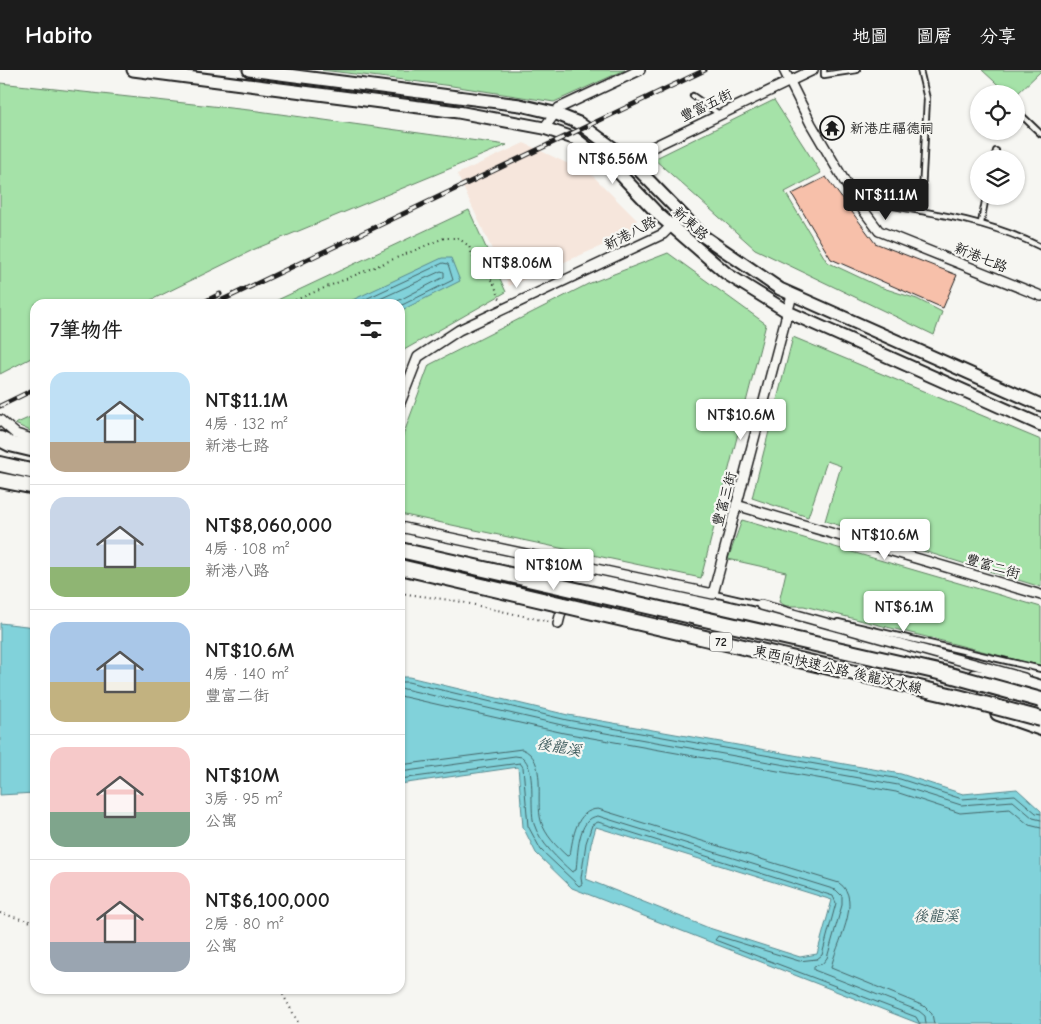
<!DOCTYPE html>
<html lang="zh-TW">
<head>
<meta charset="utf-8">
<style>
  :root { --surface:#fff; --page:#f2f2f2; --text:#222; --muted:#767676; --line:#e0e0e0; --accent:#1c1c1c }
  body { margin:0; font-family:"Comic Neue","LXGW WenKai TC",sans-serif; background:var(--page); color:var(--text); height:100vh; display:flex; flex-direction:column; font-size:19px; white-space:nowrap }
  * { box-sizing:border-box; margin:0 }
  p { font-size:16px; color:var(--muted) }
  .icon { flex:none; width:28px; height:28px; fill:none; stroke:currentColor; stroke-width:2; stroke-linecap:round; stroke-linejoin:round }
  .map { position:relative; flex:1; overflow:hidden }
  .side { position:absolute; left:30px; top:229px; width:375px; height:695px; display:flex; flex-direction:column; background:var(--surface); border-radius:15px; box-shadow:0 1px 4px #0004 }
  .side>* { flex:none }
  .buttons { position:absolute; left:970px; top:15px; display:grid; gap:10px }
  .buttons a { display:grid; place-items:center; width:55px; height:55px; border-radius:50%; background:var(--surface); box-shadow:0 1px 4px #0004; font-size:25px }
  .price { position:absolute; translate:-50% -42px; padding:0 11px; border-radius:5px; background:#fff; color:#222; font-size:16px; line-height:32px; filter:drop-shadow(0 1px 2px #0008) }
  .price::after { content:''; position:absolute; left:50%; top:30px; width:15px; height:11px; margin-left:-8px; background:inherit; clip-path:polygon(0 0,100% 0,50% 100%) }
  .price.on { background:var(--accent); color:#fff }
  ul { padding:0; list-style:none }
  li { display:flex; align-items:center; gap:15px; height:125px; padding:0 20px }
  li+li { border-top:1px solid var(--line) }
  li span { display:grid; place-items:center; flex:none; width:140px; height:100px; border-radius:15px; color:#555 }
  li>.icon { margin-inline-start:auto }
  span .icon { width:60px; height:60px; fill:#fffc; stroke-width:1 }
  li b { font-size:21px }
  h2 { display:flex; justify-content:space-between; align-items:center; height:60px; padding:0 20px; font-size:21px }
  header { display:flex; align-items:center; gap:30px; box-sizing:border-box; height:70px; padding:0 25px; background:var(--accent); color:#fff }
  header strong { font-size:24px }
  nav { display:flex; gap:28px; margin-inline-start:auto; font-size:18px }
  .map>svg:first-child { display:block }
  .built { fill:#f6e6dc }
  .green { fill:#a5e2a8; stroke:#607f62 }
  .water { fill:#81d2da; stroke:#59898e; fill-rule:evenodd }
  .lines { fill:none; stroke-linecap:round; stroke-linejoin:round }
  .shore { stroke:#446568; stroke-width:1 }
  .building { fill:#f7c0aa; stroke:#1c1c1c }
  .service-casing { stroke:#1c1c1c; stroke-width:8 }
  .minor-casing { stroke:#1c1c1c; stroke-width:12 }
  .secondary-casing { stroke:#1c1c1c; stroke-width:15 }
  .trunk-casing { stroke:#1c1c1c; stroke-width:18 }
  .path { stroke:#1c1c1c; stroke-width:2; stroke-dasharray:1 4; stroke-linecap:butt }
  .service { stroke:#f6f6f2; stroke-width:4.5 }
  .minor { stroke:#f6f6f2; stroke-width:9 }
  .secondary { stroke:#f6f6f2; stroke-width:11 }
  .trunk { stroke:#f6f6f2; stroke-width:14 }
  .rail-casing { stroke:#1c1c1c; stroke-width:5 }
  .rail { stroke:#f6f6f2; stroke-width:3; stroke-dasharray:9; stroke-linecap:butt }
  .trunk-bridge-casing { stroke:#1c1c1c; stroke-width:18; stroke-linecap:butt }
  .trunk-bridge { stroke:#f6f6f2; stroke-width:14 }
  .labels { text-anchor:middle; stroke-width:4.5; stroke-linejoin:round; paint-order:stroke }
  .shield { fill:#f6f6f2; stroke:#5d5d5c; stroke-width:1 }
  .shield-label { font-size:12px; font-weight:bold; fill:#1c1c1c }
  .street-label { font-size:14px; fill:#1c1c1c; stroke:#f6f6f2 }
  .poi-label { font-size:14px; fill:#1c1c1c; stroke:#f6f6f2; text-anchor:start }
  .water-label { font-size:15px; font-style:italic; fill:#3f5c5e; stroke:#f6f6f2 }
</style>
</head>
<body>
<header>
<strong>Habito</strong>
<nav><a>地圖</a><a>圖層</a><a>分享</a></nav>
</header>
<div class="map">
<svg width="1041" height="954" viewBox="0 0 1041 954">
  <rect width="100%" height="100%" fill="#f6f6f2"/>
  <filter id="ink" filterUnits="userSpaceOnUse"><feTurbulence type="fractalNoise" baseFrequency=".02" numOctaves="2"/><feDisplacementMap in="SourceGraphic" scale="10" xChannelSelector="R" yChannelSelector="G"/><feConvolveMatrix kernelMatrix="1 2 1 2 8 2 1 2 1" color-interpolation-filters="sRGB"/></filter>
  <g filter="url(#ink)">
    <polygon class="built" points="524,73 592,105 637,150 627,165 509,216 457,104"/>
    <g class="green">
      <polygon points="322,0 625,0 554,32 452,16"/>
      <polygon points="982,0 1041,0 1041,1 1016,25 1008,24"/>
      <polygon points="0,13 258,41 507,75 255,179 143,234 35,234 35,286 0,304"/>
      <polygon points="774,30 821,103 785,122 827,192 880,217 917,229 942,242 934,265 755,179 654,89"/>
      <polygon points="469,140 506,222 404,280 400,291 400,234 269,234"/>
      <polygon points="668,183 766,254 701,508 400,444 401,371 429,295 588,214"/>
      <polygon points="793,267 1041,370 1041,517 825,451 841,396 827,391 808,447 752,428"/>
      <polygon points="35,345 35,363 15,354"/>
      <polygon points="742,450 1041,537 1041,596 804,536 786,536 779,532 786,502 728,489"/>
    </g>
    <g class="water">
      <polygon points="442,188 451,188 460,211 400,241 400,234 344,234"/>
      <polygon points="0,553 35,557 35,723 0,725"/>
      <path d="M400 607H409L568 645 901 704 963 724 1017 719 1041 741V954H920L572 818 536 783 523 757 518 697 400 714ZM596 757 832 830 817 884 800 887 709 858 586 809 591 774Z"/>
    </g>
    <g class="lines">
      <g class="shore">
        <polyline points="355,234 443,193 448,194 453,210 400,236"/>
        <polyline points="369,234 441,201 444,202 444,207 392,234"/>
        <polyline points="400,612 408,612 567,650 900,709 962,729 1015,725 1036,743 1041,744"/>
        <polyline points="400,618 566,656 898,715 961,735 1013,731 1033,748 1041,750"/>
        <polyline points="400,626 564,663 896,722 960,743 1010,739 1029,755 1041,758"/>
        <path d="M400 695 522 679C548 689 535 730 541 751 545 765 557 777 567 786L570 785C573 767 576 740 598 739L839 813C864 829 835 876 831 898L924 936 932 944 934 954"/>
        <path d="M400 702 515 686 522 687C537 698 529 737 534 754 540 773 558 789 572 802L576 800C578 785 577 748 598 746L836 820 842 826V835L827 888 822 894 814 896V900L919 941 925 946 926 954"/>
        <polyline points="400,709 520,693 523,697 528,756 541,780 579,816 582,814 581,808 586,773 592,755 598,752 833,826 836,833 822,885 817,889 799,891 718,866 715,870 916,947 920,954"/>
      </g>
    </g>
    <polygon class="building" points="826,107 875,173 957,205 943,238 831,189 792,124"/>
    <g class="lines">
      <g class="service-casing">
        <g id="service">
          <polyline points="824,0 824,5 857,0"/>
          <polyline points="920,0 927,29 921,141"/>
          <polyline points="693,26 719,44"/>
          <polyline points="1016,40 1041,64"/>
          <polyline points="994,89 996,81"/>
          <path d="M857 130C919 141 984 148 1041 177"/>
          <polyline points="981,153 986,126"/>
          <polyline points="714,524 762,535"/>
          <polyline points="838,552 1041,599"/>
        </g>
      </g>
      <g class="minor-casing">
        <g id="minor">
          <polyline points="784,0 811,54 855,129 879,161 1041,226"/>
          <polyline points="544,58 559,38 640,0"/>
          <polyline points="619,103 628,89 813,0"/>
          <polyline points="400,333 418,287 459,260 663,164 682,145"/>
          <polyline points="0,350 16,364 35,370"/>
          <polyline points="736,435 1041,525"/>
          <polyline points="400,457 713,524 792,225"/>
          <polyline points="761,535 1024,608"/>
          <polyline points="558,554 573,494"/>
        </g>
      </g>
      <g class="secondary-casing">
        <g id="secondary">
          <polyline points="133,0 458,42 544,58 576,69 619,103 659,145 727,204 788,242 1041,355"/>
          <polyline points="249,0 520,35 554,43 579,53 628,89 703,166 780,219 1041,335"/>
        </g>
      </g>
      <g class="trunk-casing">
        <g id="trunk">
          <polyline points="0,369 10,374 35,380"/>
          <polyline points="0,394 35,402"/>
          <polyline points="0,410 35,417"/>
          <polyline points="975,607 1028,614 1041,618"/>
          <polyline points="998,643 1041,658"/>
        </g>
      </g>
      <g class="path">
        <polyline points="286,234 444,168 458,168 469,176 475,193 493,212 500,229"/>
        <polyline points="400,523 457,531 550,552"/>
        <polyline points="0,843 35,853"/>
        <polyline points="275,919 282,923 299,954"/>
      </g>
      <use href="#service" class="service"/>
      <use href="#minor" class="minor"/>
      <use href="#secondary" class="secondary"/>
      <use href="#trunk" class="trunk"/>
      <g class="rail-casing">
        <g id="rail">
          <polyline points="200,234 220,224"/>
          <polyline points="214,234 705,0"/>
          <polyline points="0,336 35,319"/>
        </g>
      </g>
      <use href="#rail" class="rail"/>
      <g class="trunk-bridge-casing">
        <g id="trunk-bridge">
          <polyline points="400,480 943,603 1041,630"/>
          <polyline points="400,497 958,627 1041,649"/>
        </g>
      </g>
      <use href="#trunk-bridge" class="trunk-bridge"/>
    </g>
  </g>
  <defs>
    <g id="temple-ring" transform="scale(1.25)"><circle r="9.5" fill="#f6f6f2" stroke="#1c1c1c" stroke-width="1.5"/><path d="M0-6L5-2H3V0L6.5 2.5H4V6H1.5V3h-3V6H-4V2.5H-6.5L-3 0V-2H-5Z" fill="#1c1c1c"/></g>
  </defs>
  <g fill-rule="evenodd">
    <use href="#temple-ring" x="832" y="58"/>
  </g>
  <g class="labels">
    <rect class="shield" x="710" y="562.5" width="22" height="19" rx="4"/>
    <g class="shield-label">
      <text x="721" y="576">72</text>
    </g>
    <g class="street-label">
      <text transform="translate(706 35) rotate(-26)" y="5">豐富五街</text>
      <text transform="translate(691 153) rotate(42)" y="5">新東路</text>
      <text transform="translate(630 163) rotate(-27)" y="5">新港八路</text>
      <text transform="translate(981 187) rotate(22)" y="5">新港七路</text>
      <text transform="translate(724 429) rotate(-75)" y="5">豐富三街</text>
      <text transform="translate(993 496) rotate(16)" y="5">豐富二街</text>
      <text transform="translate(838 599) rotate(13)" y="5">東西向快速公路 後龍汶水線</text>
    </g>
    <g class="poi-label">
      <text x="850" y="63">新港庄福德祠</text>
    </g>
    <g class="water-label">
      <text transform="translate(559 677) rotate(10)" y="5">後龍溪</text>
      <text x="936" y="851">後龍溪</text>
    </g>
  </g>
</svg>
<div class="buttons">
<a><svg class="icon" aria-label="locate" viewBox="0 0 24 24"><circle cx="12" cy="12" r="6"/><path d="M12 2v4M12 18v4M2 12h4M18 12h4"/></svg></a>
<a><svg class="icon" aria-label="layers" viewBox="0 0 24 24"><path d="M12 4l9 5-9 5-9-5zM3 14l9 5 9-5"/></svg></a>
</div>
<b class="price" style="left:613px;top:115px">NT$6.56M</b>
<b class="price on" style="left:886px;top:151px">NT$11.1M</b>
<b class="price" style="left:517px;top:219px">NT$8.06M</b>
<b class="price" style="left:741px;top:371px">NT$10.6M</b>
<b class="price" style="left:885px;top:491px">NT$10.6M</b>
<b class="price" style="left:554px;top:521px">NT$10M</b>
<b class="price" style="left:904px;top:563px">NT$6.1M</b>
<section class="side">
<h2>7筆物件<svg class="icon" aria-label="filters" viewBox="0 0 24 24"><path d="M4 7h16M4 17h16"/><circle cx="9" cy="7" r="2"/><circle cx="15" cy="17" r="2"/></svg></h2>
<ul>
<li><span style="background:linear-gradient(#bfe0f5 70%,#b9a48a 0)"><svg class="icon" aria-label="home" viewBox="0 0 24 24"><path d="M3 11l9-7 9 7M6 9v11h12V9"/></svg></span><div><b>NT$11.1M</b><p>4房 · 132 m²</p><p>新港七路</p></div></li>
<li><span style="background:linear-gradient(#c9d6e8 70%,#8fb573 0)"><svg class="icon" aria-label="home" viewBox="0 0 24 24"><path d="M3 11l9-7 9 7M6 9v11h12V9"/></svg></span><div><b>NT$8,060,000</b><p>4房 · 108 m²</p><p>新港八路</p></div></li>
<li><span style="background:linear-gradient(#a9c7e8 60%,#c2b280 0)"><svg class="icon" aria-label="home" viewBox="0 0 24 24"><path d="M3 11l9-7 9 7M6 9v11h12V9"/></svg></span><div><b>NT$10.6M</b><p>4房 · 140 m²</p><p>豐富二街</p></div></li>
<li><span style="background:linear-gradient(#f6c9c9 65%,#7fa58c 0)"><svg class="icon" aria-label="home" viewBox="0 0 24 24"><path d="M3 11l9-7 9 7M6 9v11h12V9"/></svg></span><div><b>NT$10M</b><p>3房 · 95 m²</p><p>公寓</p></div></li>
<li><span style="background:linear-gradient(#f6c9c9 70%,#9aa5b1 0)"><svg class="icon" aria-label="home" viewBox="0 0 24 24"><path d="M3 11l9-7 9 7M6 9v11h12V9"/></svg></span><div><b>NT$6,100,000</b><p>2房 · 80 m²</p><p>公寓</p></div></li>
</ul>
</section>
</div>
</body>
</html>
